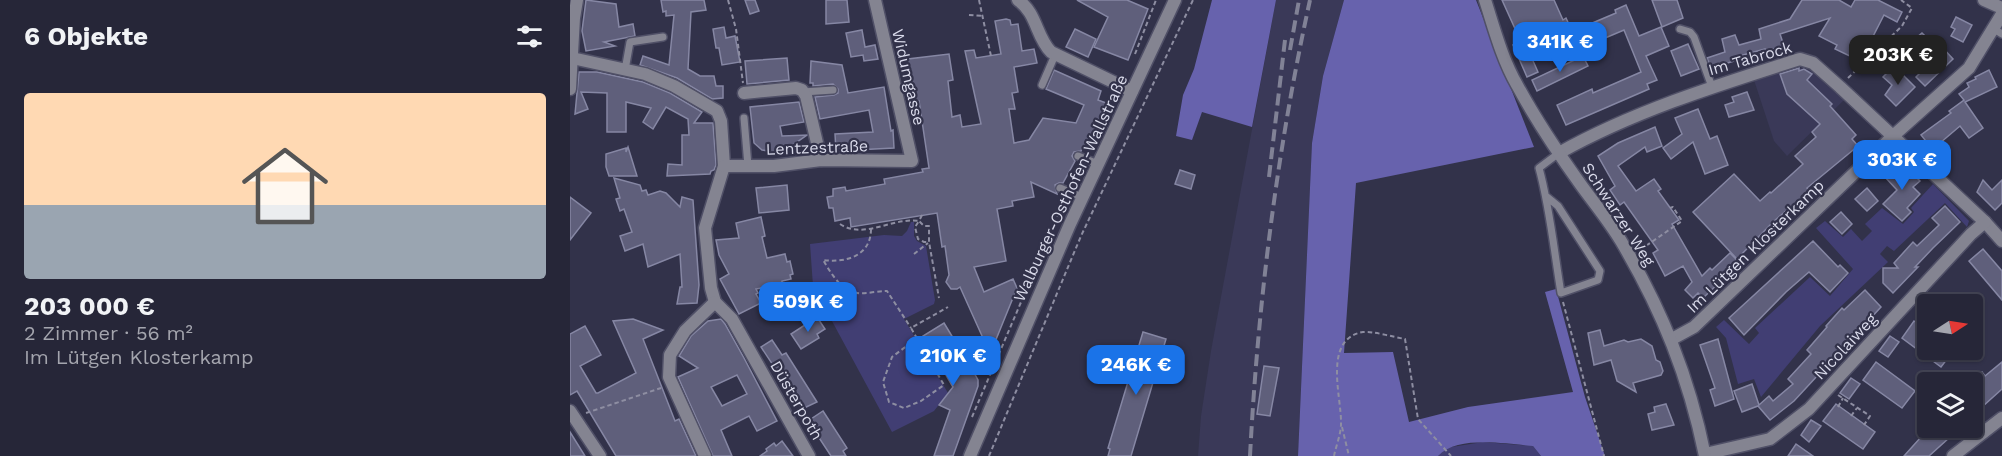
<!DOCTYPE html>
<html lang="de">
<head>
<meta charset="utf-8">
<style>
  :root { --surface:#262638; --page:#323243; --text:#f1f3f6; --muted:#a4a5ae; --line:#424353; --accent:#1a73e8 }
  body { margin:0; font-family:"Work Sans",sans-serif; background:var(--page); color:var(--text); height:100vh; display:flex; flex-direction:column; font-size:22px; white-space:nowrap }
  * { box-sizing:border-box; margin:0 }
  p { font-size:20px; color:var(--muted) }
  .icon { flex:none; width:33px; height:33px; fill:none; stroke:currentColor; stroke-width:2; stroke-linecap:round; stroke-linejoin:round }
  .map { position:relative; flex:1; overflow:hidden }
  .details { display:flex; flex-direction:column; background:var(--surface); width:570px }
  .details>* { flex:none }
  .needle { width:39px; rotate:78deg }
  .controls { position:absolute; left:1347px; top:294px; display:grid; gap:12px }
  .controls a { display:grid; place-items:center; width:66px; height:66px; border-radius:6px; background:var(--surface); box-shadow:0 2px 4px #0004,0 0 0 2px var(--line); font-size:30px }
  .price { position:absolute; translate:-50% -51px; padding:0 14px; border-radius:12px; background:var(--accent); color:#fff; font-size:20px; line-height:39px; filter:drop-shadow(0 2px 3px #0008) }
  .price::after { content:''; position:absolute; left:50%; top:36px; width:18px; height:14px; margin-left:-9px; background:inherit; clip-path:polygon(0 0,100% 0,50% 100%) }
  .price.selected { background:#222; color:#fff }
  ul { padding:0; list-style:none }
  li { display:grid; align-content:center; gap:12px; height:318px; padding:0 24px }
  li+li { border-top:2px solid var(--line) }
  li span { display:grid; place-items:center; height:186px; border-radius:6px; color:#555 }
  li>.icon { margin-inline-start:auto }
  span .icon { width:108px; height:108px; fill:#fffc; stroke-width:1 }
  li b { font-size:26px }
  h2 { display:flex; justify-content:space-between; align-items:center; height:72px; padding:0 24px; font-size:26px }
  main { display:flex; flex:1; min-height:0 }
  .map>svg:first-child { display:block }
  .built { fill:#3a3958 }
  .green { fill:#413e73 }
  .forest { fill:#6762ad }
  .building { fill:#5f5f7b; stroke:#8687a4; stroke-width:1.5; fill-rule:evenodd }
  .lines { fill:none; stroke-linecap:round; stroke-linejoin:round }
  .service-casing { stroke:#505067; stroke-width:10 }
  .minor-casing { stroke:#505067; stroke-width:15 }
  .tertiary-casing { stroke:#505067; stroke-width:15 }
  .path { stroke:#8e8ea2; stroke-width:2; stroke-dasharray:4.5 3; stroke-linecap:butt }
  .service { stroke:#848491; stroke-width:7 }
  .minor { stroke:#848491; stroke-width:12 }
  .tertiary { stroke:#848491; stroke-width:12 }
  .rail { stroke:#818296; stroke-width:4; stroke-dasharray:12 6; stroke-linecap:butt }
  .labels { text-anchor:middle; stroke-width:4.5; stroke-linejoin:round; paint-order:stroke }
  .street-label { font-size:16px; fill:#dadbeb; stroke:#32324a }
</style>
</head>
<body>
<main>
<section class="details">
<h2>6 Objekte<svg class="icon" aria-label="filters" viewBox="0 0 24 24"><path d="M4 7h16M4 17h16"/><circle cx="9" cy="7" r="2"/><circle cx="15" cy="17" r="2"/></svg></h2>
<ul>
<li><span style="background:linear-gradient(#ffd9b3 60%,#9aa5b1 0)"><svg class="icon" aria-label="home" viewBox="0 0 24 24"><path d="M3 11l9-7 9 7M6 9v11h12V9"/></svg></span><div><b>203 000 €</b><p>2 Zimmer · 56 m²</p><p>Im Lütgen Klosterkamp</p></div></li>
</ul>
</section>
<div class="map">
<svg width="1432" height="456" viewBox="0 0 1432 456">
  <rect width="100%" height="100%" fill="#32324a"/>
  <g class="built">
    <polygon points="706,0 774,0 753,76 742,143 728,456 628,456 631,416 641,351"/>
    <polygon points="1226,67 1240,70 1274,100 1217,156 1204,141 1184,80"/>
  </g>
  <g class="green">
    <polygon points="1363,184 1399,221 1397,227 1375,203 1324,251 1317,246 1310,254 1318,262 1250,326 1191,397 1184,379 1168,384 1156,338 1146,327 1154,320 1179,344 1189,333 1185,328 1240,277 1260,296 1283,269 1246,228 1255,221 1273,237 1281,229 1292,241 1302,231 1295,224 1312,208 1333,224 1344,212 1341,208"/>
    <polygon points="341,222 344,222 344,236 347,241 356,246 365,300 364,304 334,319 378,393 364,411 322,432 243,286 240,244 314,235 332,236 337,231"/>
    <polygon points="913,442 963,446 971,456 868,456 875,448"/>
  </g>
  <g class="forest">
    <polygon points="642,0 706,0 682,127 632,112 622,140 606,136 613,95 624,69"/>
    <path d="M774 0H906L964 147 786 183 774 353 823 352 839 422 898 407 1003 392 975 292 986 289 1015 397 1035 456H971L963 446C936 444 888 435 868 456H728L742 143 753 76Z"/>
  </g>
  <g class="building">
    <polygon points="16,0 46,4 49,27 63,24 65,36 34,42 45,46 16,51 12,31"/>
    <polygon points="91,0 134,0 136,10 121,12 118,69 130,76 144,76 146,86 153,86 153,98 142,99 107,78 70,65 73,56 99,65 104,15 96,16 96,11 93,12"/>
    <polygon points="175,0 185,0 189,11 180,14"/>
    <polygon points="256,0 277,0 279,22 256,24"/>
    <polygon points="507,0 557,0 578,9 558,60 524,47 538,17"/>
    <polygon points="932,0 984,0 993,20 996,18 1004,35 960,54 968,72 957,77 943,45 951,42"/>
    <polygon points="1082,0 1107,0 1113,18 1092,27"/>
    <polygon points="1232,0 1269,0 1281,7 1285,0 1308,0 1332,12 1327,22 1314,15 1297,48 1292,46 1286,59 1265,49 1267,45 1249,36 1260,18 1210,34 1214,46 1195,51 1195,49 1173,55 1174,58 1141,68 1137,58 1155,52 1152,39 1165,35 1169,45 1191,39 1189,29 1220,19"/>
    <polygon points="1056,5 1069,36 1091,27 1099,46 1076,56 1087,80 1077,84 1079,89 996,125 987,105 1022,89 1023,93 1071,72 1054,30 1021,44 1013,27 1046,13 1045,10"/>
    <polygon points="1386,17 1402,25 1393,42 1381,36 1385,29 1381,27"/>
    <polygon points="436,19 440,20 441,25 448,24 452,51 464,49 467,63 444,67 448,92 442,93 445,109 439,109 444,143 459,140 473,118 506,123 514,105 476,89 484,70 531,91 528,100 536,103 517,147 513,146 511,151 504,152 502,156 505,161 493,183 489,183 485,185 487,194 461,182 464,197 442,201 443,206 427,209 436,261 404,267 414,292 443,279 447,288 425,342 417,347 390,287 387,289 381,289 376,282 379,275 375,246 372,247 367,213 281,227 280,218 265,221 263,208 259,208 257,197 263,196 263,189 275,187 276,191 315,184 314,179 353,172 352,169 359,168 349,101 345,102 338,59 379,54 383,80 378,81 382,117 390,115 392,127 411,124 395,51 404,50 406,58 431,54 425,21"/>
    <polygon points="154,27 156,38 165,36 170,62 152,65 149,48 146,48 143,29"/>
    <polygon points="505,29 526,39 518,57 496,47"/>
    <polygon points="292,30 295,47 305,45 308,59 294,61 293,55 281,57 276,33"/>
    <polygon points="1352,33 1369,49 1372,47 1383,59 1355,86 1346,77 1357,66 1340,49 1347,42 1345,39"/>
    <polygon points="1118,44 1129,69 1111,76 1101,51"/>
    <polygon points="1013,56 1018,66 967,91 962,80"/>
    <polygon points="217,58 219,80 177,84 175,61"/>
    <polygon points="241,61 272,65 278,93 314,87 321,131 323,130 324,148 266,151 265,134 303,132 299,110 250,119 245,97 264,95 268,93 268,89 263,84 243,86 243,83 240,83"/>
    <polygon points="1324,66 1345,87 1326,106 1315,95 1322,85 1313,77"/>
    <polygon points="1229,68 1229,71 1234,69 1242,74 1237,80 1262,104 1260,106 1286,135 1282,139 1288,146 1237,188 1240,192 1219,212 1217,210 1203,222 1167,259 1123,212 1164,174 1190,201 1200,192 1201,193 1233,164 1225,156 1246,137 1242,132 1250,124 1217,94 1210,74"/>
    <polygon points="1419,70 1427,87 1395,102 1413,128 1399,138 1390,126 1370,143 1378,153 1371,160 1351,135 1381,113 1379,111 1394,100 1389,94 1399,87 1397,83 1406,79 1405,77"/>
    <polygon points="9,72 27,72 73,82 100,93 132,112 124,123 143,123 146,165 144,170 141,171 140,174 97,176 98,164 112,165 112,135 119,135 118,119 96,107 83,129 73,122 81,108 56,102 56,132 37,132 37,93 11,92 18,109 5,114"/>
    <polygon points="1177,92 1184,110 1159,117 1155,105 1164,102 1162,97"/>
    <polygon points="229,102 234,122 210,126 212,136 237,135 220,147 220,152 198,155 198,151 192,150 184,143 180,107"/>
    <polygon points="1128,109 1140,139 1147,136 1158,165 1135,174 1123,142 1101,159 1093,148 1112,134 1105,118"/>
    <polygon points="1085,127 1092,146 1077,152 1075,147 1048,166 1066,191 1084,179 1091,189 1088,191 1109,220 1102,224 1132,276 1140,268 1142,270 1160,253 1168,261 1149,278 1151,281 1133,298 1128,293 1123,298 1115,290 1122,282 1113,266 1095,276 1083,253 1088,250 1054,202 1050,205 1040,190 1045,186 1028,156 1048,143"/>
    <polygon points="58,147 67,176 39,176 36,167 36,154 56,148 56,152"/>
    <polygon points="1332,163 1350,181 1343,187 1350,194 1337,208 1341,212 1332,221 1313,204 1327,190 1314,176 1321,169 1323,171"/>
    <polygon points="610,170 625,175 621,189 605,184"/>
    <polygon points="44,178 70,185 72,191 76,190 78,195 90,191 96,193 110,207 112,197 123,200 129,285 127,303 107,304 110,287 112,287 110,254 78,267 73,244 55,251 50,236 62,232 54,209 50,211 46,199 50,198"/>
    <polygon points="1413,180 1422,190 1432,180 1432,203 1425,210 1407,192"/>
    <polygon points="217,185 219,210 189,213 186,188"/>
    <polygon points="1297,188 1308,201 1297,211 1285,199"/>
    <polygon points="0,197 21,213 0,240"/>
    <polygon points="1375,206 1390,222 1363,248 1345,267 1348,267 1323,293 1313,283 1313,268 1328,268 1324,263 1343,242 1347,246 1369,225 1362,218"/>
    <polygon points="1271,212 1282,224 1272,234 1260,222"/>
    <polygon points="191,217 195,236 192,237 197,258 215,254 217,262 220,261 223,274 220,275 221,279 212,281 212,284 186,289 188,293 186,294 191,303 169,314 150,279 159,274 149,255 146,240 169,238 166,223"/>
    <polygon points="1243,241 1268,267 1270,265 1278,273 1260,292 1239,272 1216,292 1174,335 1159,318"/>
    <polygon points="1413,249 1432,271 1432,300 1399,261"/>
    <polygon points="1295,290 1311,307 1224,401 1200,420 1188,406 1172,412 1164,391 1182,384 1189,405 1199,396 1203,401 1223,384 1218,379 1241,354 1237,350 1257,327 1256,326 1272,308 1274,310"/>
    <polygon points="247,317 255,329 247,334 249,338 231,349 221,334"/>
    <polygon points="63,319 93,330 73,339 105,421 109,419 126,456 46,456 7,391 0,395 0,334 15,326 31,355 10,366 26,393 28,393 66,373 43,321"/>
    <path d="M151 319 155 324 174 358 207 421 187 431 179 416 151 430 162 456H143L108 377 128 368 109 356 121 336 138 321ZM167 375 177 394 152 406 141 387Z"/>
    <polygon points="1344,321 1358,331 1358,350 1384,350 1371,367 1332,338"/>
    <polygon points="374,323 402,369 408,380 408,386 383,456 364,456 380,410 369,405 383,387 353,336"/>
    <polygon points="1030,330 1034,346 1054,340 1058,342 1071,339 1082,346 1086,360 1090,362 1093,371 1091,375 1063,383 1066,392 1047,381 1041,360 1024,365 1018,333"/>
    <polygon points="573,332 596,339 561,456 538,456 540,449 538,448"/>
    <polygon points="1320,336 1329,342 1318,357 1309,351"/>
    <polygon points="1148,339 1164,399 1145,406 1140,390 1145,388 1130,345"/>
    <polygon points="202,340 212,355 216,353 247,402 232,409 191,347"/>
    <polygon points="1306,362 1345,391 1332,408 1293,380"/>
    <polygon points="1432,362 1432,389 1412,407 1402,397 1402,380 1412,372 1415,376"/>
    <polygon points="694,366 709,368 700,416 687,414"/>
    <polygon points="1281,378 1290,384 1279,399 1270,393"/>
    <polygon points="1096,404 1104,425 1082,430 1078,414 1085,412 1084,407"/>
    <polygon points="1266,404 1305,432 1293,449 1253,421"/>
    <polygon points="253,411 277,448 273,451 276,456 261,456 238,421"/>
    <polygon points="1241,420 1251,426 1239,442 1231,435"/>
    <polygon points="1365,428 1390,428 1359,456 1334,456 1351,437 1356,434 1357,435"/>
    <polygon points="0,432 15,456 0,456"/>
    <polygon points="212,441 223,456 190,456 197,451 196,449 204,443 206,446"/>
    <polygon points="1226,444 1243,456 1218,456"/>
  </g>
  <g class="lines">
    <g class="service-casing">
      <g id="service">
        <polyline points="1110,29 1120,32 1124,37 1142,87"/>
        <polyline points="1424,29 1432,34"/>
        <polyline points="55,70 60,42 93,37"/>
        <polyline points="472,85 485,55"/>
        <polyline points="233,92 263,90"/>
        <polyline points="174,118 178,166"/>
        <polyline points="508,156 528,164"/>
        <polyline points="490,188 512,197"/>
        <path d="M977 197 988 206 1030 271 1028 280 991 293C984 251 980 208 969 168L989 153"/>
      </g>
    </g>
    <g class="minor-casing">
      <g id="minor">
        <path d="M448 0C467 13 466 37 481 52L562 91"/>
        <polyline points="2,58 75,74 104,86 147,111 151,121 154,166 135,228 141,288 145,302 162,319 239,456"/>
        <polyline points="0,89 4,18 7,0"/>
        <polyline points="174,93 226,88 232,90 236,96 251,160"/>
        <path d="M989 153C1064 111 1148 85 1230 59L1243 63 1270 87 1415 222 1432 241"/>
        <polyline points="154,166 204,166 251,160 342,161 305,0"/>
        <polyline points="1102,339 1124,327 1323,136 1399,68 1432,14"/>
        <polyline points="0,411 30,456"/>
        <polyline points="1135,454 1200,439 1239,409 1401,234 1415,222"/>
        <polyline points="135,456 99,377 100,355 115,331 145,302"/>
        <polyline points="1383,456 1432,418"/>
      </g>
    </g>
    <g class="tertiary-casing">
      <g id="tertiary">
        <path d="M915 0C924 28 932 59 947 85 966 120 988 153 1011 185 1024 203 1039 221 1051 241 1092 310 1119 377 1135 456"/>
        <polyline points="1414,0 1432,8"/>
        <polyline points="400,456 500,224 605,0"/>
      </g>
    </g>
    <g class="path">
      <polyline points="158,0 166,29 173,83"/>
      <polyline points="409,0 421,56"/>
      <polyline points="399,15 413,16"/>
      <polyline points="565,54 586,0"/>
      <polyline points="1278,78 1332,26 1342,8 1331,0"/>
      <polyline points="518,151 527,135"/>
      <polyline points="502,183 509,166"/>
      <polyline points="352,215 349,221 354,226 359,226 359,242 369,298"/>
      <path d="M270 224C294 240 322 217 349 221L345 227 348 239 354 242H359"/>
      <path d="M301 229C301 256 276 263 253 260 261 273 271 291 287 293 296 294 308 291 317 291L341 328"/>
      <polyline points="1070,250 1112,221 1103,207 1100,208"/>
      <polyline points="344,254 358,243"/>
      <polyline points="993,302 1034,456"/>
      <polyline points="349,342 338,345 322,357 313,382 319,402 334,408 351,401 374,385 341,328 378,307"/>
      <polyline points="1268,395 1300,416 1294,425"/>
      <polyline points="1268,407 1273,398"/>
      <polyline points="16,413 91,388"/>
      <polyline points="1281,416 1287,408"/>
      <polyline points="402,417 495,199"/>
      <polyline points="772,427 779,456"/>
      <polyline points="419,456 511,236 623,0"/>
      <path d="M764 456C766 446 771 434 771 424 772 398 752 339 793 332 802 331 824 337 835 339L848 419 881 456"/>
    </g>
    <use href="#service" class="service"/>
    <use href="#minor" class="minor"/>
    <use href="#tertiary" class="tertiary"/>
    <g class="rail">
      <polyline points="720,50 729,0"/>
      <polyline points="699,177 715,40"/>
      <path d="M680 456C688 302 707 150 740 0"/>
    </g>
  </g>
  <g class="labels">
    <g class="street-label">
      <text transform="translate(1180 58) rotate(-16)" y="6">Im Tabrock</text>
      <text transform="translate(339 77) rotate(77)" y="6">Widumgasse</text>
      <text transform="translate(247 147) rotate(-2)" y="6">Lentzestraße</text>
      <text transform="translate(500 188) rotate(-65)" y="6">Walburger-Osthofen-Wallstraße</text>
      <text transform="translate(1049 214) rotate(57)" y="6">Schwarzer Weg</text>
      <text transform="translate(1185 246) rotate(-44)" y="6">Im Lütgen Klosterkamp</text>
      <text transform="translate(1275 346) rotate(-47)" y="6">Nicolaiweg</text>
      <text transform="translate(227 400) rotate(60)" y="6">Düsterpoth</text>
    </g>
  </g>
</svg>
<div class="controls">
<a><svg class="needle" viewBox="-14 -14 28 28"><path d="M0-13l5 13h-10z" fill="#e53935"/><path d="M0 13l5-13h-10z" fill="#a4a5ae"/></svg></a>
<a><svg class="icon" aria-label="layers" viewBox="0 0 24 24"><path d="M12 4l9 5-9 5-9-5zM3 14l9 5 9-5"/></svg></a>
</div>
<b class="price" style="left:990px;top:73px">341K €</b>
<b class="price selected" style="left:1328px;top:86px">203K €</b>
<b class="price" style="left:1332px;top:191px">303K €</b>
<b class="price" style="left:238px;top:333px">509K €</b>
<b class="price" style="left:383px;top:387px">210K €</b>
<b class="price" style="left:566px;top:396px">246K €</b>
</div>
</main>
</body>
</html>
